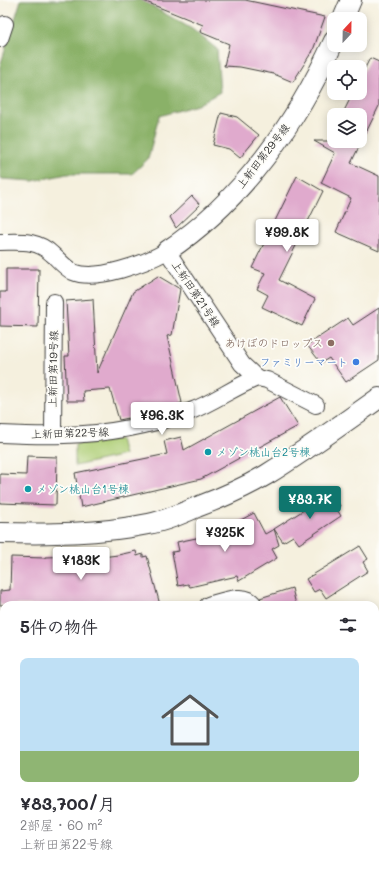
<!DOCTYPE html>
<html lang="ja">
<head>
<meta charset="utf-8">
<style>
  :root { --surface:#fff; --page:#f2f2f3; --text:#2b2b33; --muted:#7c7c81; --line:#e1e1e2; --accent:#0f766e }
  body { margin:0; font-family:Mali,"Klee One",sans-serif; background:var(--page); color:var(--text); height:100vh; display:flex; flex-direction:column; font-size:15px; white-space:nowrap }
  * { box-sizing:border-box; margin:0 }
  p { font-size:13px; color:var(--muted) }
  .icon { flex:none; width:22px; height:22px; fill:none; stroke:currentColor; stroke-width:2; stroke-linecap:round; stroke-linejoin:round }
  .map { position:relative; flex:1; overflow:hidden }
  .drawer { position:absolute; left:0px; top:601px; width:379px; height:268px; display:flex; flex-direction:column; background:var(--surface); border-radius:12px 12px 0 0; box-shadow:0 2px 10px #0003 }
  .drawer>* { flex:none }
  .needle { width:26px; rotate:22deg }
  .tools { position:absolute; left:327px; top:12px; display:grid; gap:8px }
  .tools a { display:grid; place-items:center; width:40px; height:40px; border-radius:8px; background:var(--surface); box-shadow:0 2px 10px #0003; font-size:20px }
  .price { position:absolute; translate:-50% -34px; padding:0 9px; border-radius:4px; background:#fff; color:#222; font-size:13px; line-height:26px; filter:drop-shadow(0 1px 2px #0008) }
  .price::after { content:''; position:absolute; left:50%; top:24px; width:12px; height:9px; margin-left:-6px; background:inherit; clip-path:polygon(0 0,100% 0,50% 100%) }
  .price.active { background:var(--accent); color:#fff }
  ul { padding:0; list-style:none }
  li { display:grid; align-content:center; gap:8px; height:212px; padding:0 20px }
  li+li { border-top:1px solid var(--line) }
  li span { display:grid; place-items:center; height:124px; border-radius:8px; color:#555 }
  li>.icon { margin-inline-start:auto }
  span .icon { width:72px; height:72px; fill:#fffc; stroke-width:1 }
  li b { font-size:17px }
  h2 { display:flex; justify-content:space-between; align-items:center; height:48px; padding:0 20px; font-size:17px }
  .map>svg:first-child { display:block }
  .green { fill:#aece76; stroke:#657549 }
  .forest { fill:#8ab167; stroke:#536642 }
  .building { fill:#e0aacd }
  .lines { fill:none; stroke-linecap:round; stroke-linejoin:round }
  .minor-casing { stroke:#3d3c39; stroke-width:18 }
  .tertiary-casing { stroke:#3d3c39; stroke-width:22 }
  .minor { stroke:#fff; stroke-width:16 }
  .tertiary { stroke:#fff; stroke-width:20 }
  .education-dot { fill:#8d6e63; stroke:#fdfcf7; stroke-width:1.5 }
  .shop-dot { fill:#3f7fe0; stroke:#fdfcf7; stroke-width:1.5 }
  .culture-dot { fill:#0f9aa8; stroke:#fdfcf7; stroke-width:1.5 }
  .labels { text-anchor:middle; stroke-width:3.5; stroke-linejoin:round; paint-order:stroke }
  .street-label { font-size:11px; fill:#1c1c1c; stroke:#fdfcf7 }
  .education-label { font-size:11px; fill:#785e54; stroke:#fdfcf7; text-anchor:end }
  .shop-label { font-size:11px; fill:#366cbe; stroke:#fdfcf7; text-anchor:end }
  .culture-label { font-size:11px; fill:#0d838f; stroke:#fdfcf7; text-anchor:start }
</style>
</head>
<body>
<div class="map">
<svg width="379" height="869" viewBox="0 0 379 869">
  <rect width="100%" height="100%" fill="#fdfcf7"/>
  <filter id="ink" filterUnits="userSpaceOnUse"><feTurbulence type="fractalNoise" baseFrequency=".025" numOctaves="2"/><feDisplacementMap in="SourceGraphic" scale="8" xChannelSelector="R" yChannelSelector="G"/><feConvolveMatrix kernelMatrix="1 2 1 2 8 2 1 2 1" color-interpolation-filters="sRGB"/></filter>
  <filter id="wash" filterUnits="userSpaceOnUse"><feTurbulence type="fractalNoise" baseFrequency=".012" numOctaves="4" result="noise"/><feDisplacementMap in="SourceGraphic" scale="16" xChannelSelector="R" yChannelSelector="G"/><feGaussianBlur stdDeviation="0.9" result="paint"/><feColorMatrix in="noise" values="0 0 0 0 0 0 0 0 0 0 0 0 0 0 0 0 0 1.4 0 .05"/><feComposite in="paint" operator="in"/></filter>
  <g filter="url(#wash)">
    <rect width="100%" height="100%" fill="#f5f0de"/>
    <polygon class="green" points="120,439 124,455 75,466 75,444"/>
    <polygon class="forest" points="21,0 141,0 192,29 217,49 220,92 197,105 159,116 148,159 132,174 67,174 33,181 2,179 0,178 0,66"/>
    <g id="blocks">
      <g class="building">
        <polygon points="141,0 245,0 325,17 312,53 311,53 293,82 274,74 240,67 224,66 229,44 200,32 203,25"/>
        <polygon points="370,58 379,62 379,106 351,163 379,176 379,251 336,232 351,198 321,183 335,153 314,141 360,141 360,115 342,115 353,93 360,93 360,78"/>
        <polygon points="221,113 237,117 259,135 240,158 229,149 213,145"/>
        <polygon points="297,176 323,191 279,280 315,299 302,326 262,307 268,295 257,289 265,273 252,268"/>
        <polygon points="192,196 200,205 176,228 170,217"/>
        <polygon points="6,269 39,269 38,327 0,326 0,292 6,292"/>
        <polygon points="158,276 180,289 172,335 167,336 182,403 148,414 119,420 110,389 83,391 84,401 67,401 65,356 69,356 66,301 93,299 97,373 133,292"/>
        <polygon points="379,308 379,360 346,382 329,358 321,363 307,345 348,318 353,325"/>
        <polygon points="280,397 298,426 201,479 81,507 75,473 167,454 164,441 181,437 184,450"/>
        <polygon points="27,456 57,457 56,505 0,503 0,474 26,475"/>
        <polygon points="332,492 340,506 336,508 341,516 299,544 293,536 283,542 274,529"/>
        <polygon points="254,513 265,534 274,529 279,545 272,549 277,558 239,581 237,576 190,587 188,584 178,586 172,552 179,551 177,542 206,536 204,531 222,524 224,529"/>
        <polygon points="360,546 368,559 363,562 368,571 326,598 320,589 314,592 306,579"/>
        <polygon points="136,551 137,556 143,554 143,557 147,556 160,605 0,605 0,591 10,590 11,557 45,558 45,557 77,556 77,560 118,555"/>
        <polygon points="292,588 296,605 263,605 260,598"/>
      </g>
    </g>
  </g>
  <g filter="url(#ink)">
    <use href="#blocks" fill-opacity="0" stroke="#3d3c39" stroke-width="1"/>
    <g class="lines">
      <g class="minor-casing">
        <g id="minor">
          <polyline points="0,39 5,24"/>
          <path d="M0 242C19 242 37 239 52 254 59 260 64 267 73 272 96 282 146 263 167 251L242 364 257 378"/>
          <path d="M0 434C21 435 43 436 64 435 108 434 150 426 191 411 214 402 234 387 257 378L267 380 316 405"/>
          <polyline points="53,435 54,302"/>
          <path d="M208 605C221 602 246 591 254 605"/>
          <polyline points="0,630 4,630"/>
          <polyline points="0,731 2,716 4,676"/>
          <polyline points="0,805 4,805"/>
          <polyline points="270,869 288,867 379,865"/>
        </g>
      </g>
      <g class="tertiary-casing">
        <g id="tertiary">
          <polyline points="343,19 351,0"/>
          <path d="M167 251C242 201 297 122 334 41"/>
          <path d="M0 533C50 534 99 534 148 524 165 521 181 514 197 507 221 498 244 488 266 475 305 451 342 424 379 398"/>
        </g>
      </g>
      <use href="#minor" class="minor"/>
      <use href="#tertiary" class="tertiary"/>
    </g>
  </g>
  <circle class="education-dot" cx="331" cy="343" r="4"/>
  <circle class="shop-dot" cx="356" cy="362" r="4"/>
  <g class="culture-dot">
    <circle cx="208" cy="452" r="4"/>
    <circle cx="28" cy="489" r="4"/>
  </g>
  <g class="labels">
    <g class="street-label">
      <text transform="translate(263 156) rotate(-52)" y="4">上新田第29号線</text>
      <text transform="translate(196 294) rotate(56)" y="4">上新田第21号線</text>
      <text transform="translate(53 369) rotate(-89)" y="4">上新田第19号線</text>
      <text transform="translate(70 433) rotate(-2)" y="4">上新田第22号線</text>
    </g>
    <g class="education-label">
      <text x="323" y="347">あけぼのドロップス</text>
    </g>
    <g class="shop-label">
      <text x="348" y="366">ファミリーマート</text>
    </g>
    <g class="culture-label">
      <text x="216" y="456">メゾン桃山台2号棟</text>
      <text x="36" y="493">メゾン桃山台1号棟</text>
    </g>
  </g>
</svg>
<div class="tools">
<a><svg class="needle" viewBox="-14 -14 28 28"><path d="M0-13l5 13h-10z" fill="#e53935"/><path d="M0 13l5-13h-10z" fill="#7c7c81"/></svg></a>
<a><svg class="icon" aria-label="locate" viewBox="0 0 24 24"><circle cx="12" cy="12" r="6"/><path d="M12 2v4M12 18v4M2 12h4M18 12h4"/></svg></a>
<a><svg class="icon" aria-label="layers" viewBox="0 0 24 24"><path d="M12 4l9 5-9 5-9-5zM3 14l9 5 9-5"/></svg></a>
</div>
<b class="price" style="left:287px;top:253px">¥99.8K</b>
<b class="price" style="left:162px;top:436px">¥96.3K</b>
<b class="price active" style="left:310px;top:520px">¥83.7K</b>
<b class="price" style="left:225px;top:553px">¥325K</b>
<b class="price" style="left:81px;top:581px">¥183K</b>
<section class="drawer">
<h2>5件の物件<svg class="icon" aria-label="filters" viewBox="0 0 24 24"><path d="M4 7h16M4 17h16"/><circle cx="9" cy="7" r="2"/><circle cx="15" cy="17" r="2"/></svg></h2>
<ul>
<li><span style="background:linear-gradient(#bfe0f5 75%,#8fb573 0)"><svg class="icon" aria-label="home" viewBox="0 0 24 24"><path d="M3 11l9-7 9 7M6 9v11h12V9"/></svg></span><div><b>¥83,700/月</b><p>2部屋 · 60 m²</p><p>上新田第22号線</p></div></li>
</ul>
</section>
</div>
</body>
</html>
